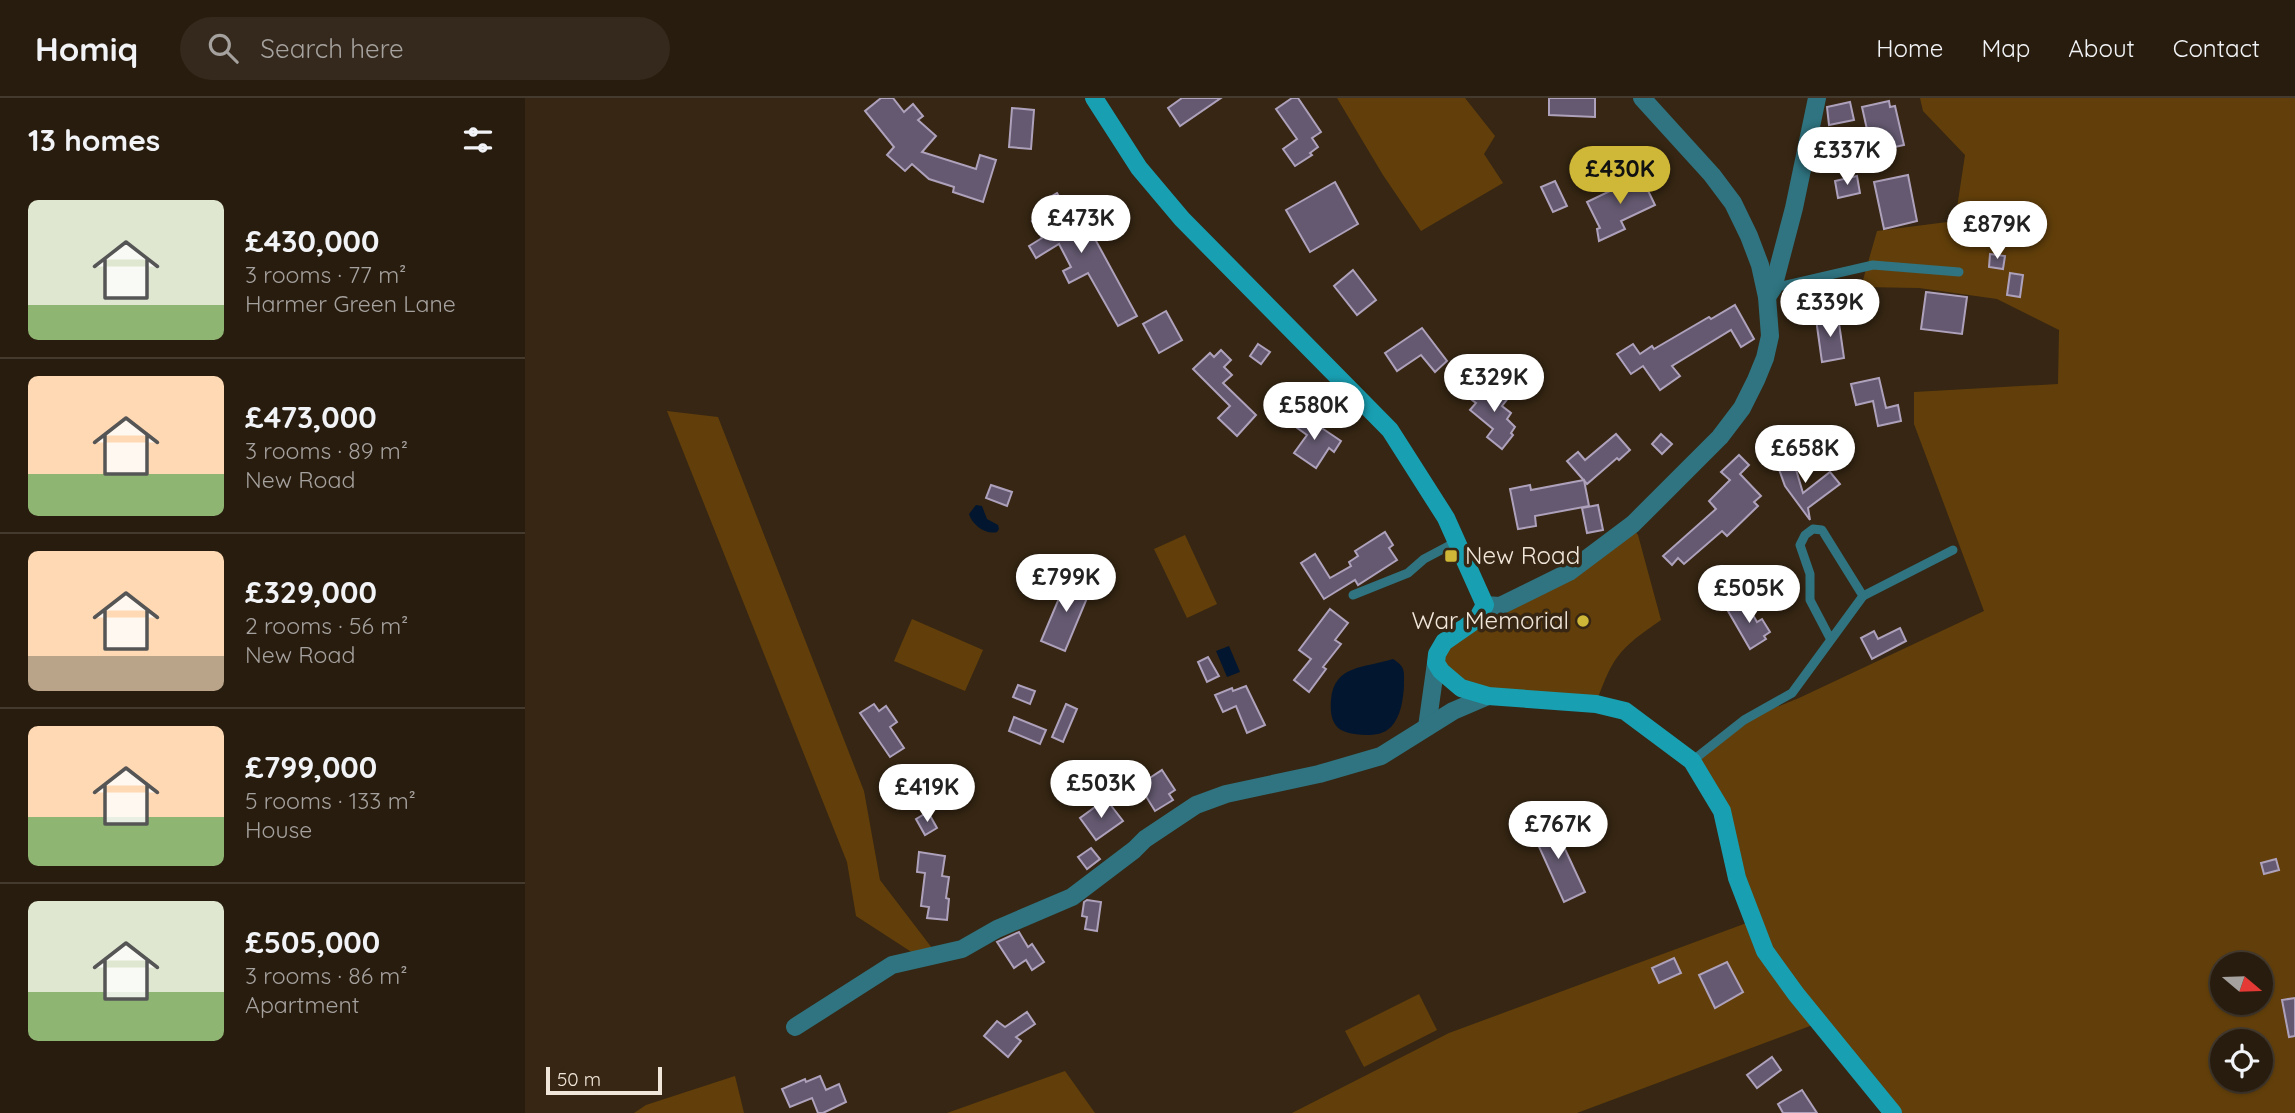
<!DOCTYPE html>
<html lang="en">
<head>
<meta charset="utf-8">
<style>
  :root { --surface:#281c0e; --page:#34291c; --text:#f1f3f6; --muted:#a5a19e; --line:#443a2e; --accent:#cfb837 }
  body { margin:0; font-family:Quicksand,sans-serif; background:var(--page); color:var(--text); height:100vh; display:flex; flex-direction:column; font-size:26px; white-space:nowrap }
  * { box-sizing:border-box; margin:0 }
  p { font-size:23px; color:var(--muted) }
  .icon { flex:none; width:38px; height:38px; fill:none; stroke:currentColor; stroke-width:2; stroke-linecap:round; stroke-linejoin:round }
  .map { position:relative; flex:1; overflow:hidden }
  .drawer { display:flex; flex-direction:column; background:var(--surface); width:525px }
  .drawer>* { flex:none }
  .needle { width:46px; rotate:109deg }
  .fabs { position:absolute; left:1685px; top:854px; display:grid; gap:14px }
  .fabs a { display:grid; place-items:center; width:63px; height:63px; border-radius:50%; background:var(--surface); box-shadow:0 2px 5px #0004,0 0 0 2px var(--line); font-size:35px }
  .scale { position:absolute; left:21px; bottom:18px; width:116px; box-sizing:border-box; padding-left:7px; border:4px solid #f1e6da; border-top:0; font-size:19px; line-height:24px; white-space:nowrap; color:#f1e6da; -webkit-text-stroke:5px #362613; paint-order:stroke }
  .price { position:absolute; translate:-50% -60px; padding:0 16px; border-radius:24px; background:#fff; color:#222; font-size:23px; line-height:46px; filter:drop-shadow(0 2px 4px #0008) }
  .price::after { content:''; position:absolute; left:50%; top:42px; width:21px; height:16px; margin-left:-10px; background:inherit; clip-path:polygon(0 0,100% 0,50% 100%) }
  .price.active { background:var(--accent); color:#111 }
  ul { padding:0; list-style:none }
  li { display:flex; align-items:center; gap:21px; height:175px; padding:0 28px }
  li+li { border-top:2px solid var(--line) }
  li span { display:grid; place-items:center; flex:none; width:196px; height:140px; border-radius:10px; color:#555 }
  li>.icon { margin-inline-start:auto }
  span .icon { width:84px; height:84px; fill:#fffc; stroke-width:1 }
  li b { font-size:30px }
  h2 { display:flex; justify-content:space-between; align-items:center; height:84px; padding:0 28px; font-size:30px }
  header { display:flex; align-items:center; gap:42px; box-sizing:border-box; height:98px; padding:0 35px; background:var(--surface); border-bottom:2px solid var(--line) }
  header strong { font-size:33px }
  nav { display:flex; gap:38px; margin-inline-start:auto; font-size:24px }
  .search { width:490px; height:63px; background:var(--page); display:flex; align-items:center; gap:18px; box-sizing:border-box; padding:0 24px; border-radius:38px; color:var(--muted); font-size:26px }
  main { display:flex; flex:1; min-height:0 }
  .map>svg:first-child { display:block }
  .green { fill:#623f0a; fill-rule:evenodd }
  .water { fill:#021630 }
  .building { fill:#645970; stroke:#aea1bb; stroke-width:2 }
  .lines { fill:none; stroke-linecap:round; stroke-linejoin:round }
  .lane { stroke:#2f7480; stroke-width:9 }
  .street { stroke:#2f7480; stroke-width:18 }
  .secondary { stroke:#199fb2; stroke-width:18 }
  .poi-dot { fill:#cfb837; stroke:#362613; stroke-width:2.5 }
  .labels { text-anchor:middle; stroke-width:7; stroke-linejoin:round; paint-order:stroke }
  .poi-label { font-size:24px; fill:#f1e6da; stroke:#362613; text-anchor:start }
</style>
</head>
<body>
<header>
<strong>Homiq</strong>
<div class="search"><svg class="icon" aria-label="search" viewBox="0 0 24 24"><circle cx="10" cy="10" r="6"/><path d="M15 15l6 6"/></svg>Search here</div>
<nav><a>Home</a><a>Map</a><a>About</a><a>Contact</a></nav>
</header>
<main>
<section class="drawer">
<h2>13 homes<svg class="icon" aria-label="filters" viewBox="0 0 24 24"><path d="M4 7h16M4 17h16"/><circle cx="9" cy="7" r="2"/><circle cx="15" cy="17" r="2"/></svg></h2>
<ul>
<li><span style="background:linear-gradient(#dfe7d0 75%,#8fb573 0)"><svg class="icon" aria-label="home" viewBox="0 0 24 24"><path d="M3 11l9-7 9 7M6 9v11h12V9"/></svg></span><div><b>£430,000</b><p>3 rooms · 77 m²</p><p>Harmer Green Lane</p></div></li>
<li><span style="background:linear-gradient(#ffd9b3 70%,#8fb573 0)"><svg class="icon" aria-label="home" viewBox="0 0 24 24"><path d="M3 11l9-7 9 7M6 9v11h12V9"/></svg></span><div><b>£473,000</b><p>3 rooms · 89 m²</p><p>New Road</p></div></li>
<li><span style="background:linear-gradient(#ffd9b3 75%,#b9a48a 0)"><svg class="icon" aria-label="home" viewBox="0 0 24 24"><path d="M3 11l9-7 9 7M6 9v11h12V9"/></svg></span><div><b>£329,000</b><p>2 rooms · 56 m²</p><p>New Road</p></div></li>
<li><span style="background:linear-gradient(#ffd9b3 65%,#8fb573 0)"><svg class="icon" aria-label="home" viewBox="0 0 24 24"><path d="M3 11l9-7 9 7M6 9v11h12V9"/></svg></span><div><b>£799,000</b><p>5 rooms · 133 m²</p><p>House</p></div></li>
<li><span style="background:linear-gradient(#dfe7d0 65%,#8fb573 0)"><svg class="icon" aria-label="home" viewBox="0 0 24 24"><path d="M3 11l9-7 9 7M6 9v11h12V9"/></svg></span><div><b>£505,000</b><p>3 rooms · 86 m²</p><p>Apartment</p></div></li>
</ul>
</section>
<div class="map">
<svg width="1770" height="1015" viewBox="0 0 1770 1015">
  <rect width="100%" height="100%" fill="#362613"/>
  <g class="green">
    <polygon points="812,0 940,0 970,38 959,56 978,85 896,133 858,77"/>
    <path d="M1395 0H1770V1015H1368L1293 925 1052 1015H767L924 935 1227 823 1205 755 1167 663 1219 622 1274 600 1459 513 1389 326V294L1533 286 1534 232 1472 201 1394 190 1336 189 1352 133 1430 123 1440 57 1398 13ZM1698 866H1736V905H1698ZM1698 943H1736V982H1698Z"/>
    <polygon points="142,313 193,319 339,693 355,782 407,850 388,855 331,818 322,764"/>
    <path d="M1106 428 1113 437 1136 522C1094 551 1088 558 1071 606L936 590 912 556 975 508Z"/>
    <polygon points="660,437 692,506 662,520 629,451"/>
    <polygon points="387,521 458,552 440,593 369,563"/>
    <polygon points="894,896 912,932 839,969 820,933"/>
    <polygon points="540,973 570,1015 422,1015"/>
    <polygon points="210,978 219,1015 109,1015 121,1007"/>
  </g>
  <g class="water">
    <path d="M451 407 457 408 462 421 473 427 474 431 472 434C461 437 447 427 444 416Z"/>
    <polygon points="704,548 715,574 702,579 691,553"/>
    <path d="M868 561C881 569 879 574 879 588 878 602 876 618 866 629 859 636 850 637 841 637 815 636 804 630 806 602 809 566 841 570 868 561Z"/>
  </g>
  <g class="building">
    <polygon points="356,0 368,0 379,14 388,6 398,18 393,22 411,38 397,54 451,71 455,57 471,62 458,104 428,94 429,89 404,81 387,66 380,73 362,57 369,49 340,13"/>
    <polygon points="657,0 696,0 655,28 643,10"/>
    <polygon points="767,0 773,0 796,34 787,40 793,49 785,55 787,57 770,68 758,51 772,41 751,11"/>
    <polygon points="1024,0 1070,0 1070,19 1024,17"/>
    <polygon points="1364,3 1365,9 1370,8 1379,47 1347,54 1337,9"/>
    <polygon points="1325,4 1329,22 1304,27 1302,9"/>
    <polygon points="487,10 509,12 506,51 484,49"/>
    <polygon points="1383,77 1392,123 1359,131 1349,84"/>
    <polygon points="1116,78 1130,107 1096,123 1100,131 1074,143 1072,131 1075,130 1062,104"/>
    <polygon points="1332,78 1335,95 1313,100 1310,83"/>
    <polygon points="1030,83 1042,108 1028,114 1016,89"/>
    <polygon points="810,84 833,126 785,154 761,112"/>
    <polygon points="532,95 548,122 563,113 571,127 564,130 612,218 593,228 563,175 544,185 538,173 546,169 534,146 511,160 504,148 517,140 507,123 524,113 518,103"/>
    <polygon points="1465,156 1480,158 1478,171 1464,169"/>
    <polygon points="828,172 851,202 832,217 809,188"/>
    <polygon points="1485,175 1498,177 1495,199 1482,197"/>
    <polygon points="1401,194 1442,199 1437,236 1396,231"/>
    <polygon points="1210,207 1229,241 1216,249 1206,232 1147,268 1155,278 1135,292 1118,268 1106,276 1092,256 1108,246 1115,256 1127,248 1129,251 1184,219 1186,221"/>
    <polygon points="641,213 657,242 634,255 618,226"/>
    <polygon points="1313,218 1319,260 1297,264 1291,221"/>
    <polygon points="897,230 922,263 910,274 896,257 872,273 860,255"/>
    <polygon points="733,246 745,254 736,266 725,258"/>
    <polygon points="696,252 706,262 699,269 707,277 698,285 731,317 712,338 693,320 705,308 668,271 685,255 689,259"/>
    <polygon points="1354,280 1361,310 1373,307 1376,323 1353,328 1348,303 1331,307 1326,286"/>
    <polygon points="967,285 984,299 977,308 986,315 982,321 990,329 986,335 988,337 977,351 962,339 968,331 945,312 951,305 947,302 960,286 964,289"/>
    <polygon points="776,316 816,343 809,354 804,350 791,370 769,355 782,337 768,327"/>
    <polygon points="1091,336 1105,352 1094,362 1092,360 1062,386 1042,363 1053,354 1060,362"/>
    <polygon points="1136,336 1147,346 1137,356 1127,346"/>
    <polygon points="1214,357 1224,367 1215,376 1236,398 1229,404 1233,408 1202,438 1197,433 1159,466 1153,460 1147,467 1138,458 1191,411 1184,403 1205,382 1196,374"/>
    <polygon points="1267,358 1278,395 1305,374 1315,386 1283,410 1285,422 1260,388 1251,363"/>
    <polygon points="1059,382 1064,408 1010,418 1011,428 993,431 985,391 1005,387 1006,392"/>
    <polygon points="466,387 487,394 482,408 461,400"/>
    <polygon points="1073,407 1078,432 1062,435 1057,410"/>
    <polygon points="860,434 868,447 864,450 872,462 833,487 830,482 799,501 776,465 790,456 805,480 826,468 824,464 833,458 830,453"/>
    <polygon points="543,479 567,488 540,553 516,543"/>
    <polygon points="1220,503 1232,524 1237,521 1245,534 1239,538 1241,541 1225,551 1203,513"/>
    <polygon points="805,511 823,525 810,542 816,546 798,569 801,571 784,594 769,582 786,561 774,552"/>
    <polygon points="1375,530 1381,543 1347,561 1336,540 1349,533 1353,541"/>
    <polygon points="683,559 694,578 682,584 673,564"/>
    <polygon points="493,587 510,593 505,606 488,599"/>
    <polygon points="721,588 740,627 722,635 711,608 698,614 690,597 707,590 708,593"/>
    <polygon points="349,606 354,613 361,608 372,624 365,629 379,650 365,659 335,615"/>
    <polygon points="541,606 552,611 538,644 527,639"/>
    <polygon points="489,619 521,632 515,646 484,633"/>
    <polygon points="395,669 404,682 393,690 384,677"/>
    <polygon points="637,672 650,692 644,696 648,702 630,713 614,687"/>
    <polygon points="581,701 598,723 571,742 555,720"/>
    <polygon points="403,714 412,730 400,737 391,721"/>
    <polygon points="1026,721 1060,794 1039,804 1006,731"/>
    <polygon points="566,750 575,761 562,771 553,759"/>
    <polygon points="394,754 420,758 417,778 424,779 421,800 424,801 422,822 402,820 404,809 396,808 400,775 392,774"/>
    <polygon points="1751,761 1754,772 1739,776 1736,765"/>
    <polygon points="562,802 576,804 572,833 560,831 562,819 557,818 559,804"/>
    <polygon points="494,834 503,849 507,846 519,864 507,872 501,862 489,870 472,844"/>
    <polygon points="1149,860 1156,875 1134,885 1127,870"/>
    <polygon points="1202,864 1218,894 1190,910 1174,877"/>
    <polygon points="1770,900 1770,938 1764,939 1757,902"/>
    <polygon points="502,914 510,926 491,939 496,943 483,959 459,938 472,923 480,929"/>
    <polygon points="1247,959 1256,972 1232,990 1222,977"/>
    <polygon points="295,978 301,992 314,986 321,1004 298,1015 293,1015 287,1000 265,1009 257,991 280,981 281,984"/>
    <polygon points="1277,992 1292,1015 1258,1015 1253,1006"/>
  </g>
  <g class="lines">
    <g class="lane">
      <polyline points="1248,190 1348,167 1434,174"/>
      <polyline points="828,497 883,475 899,461 933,443"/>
      <polyline points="1338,498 1428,452"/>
      <polyline points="1167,663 1219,622 1267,595 1338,498 1297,432 1288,431 1280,437 1275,447 1285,476 1285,502 1306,542"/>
    </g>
    <g class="street">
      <polyline points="1242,199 1248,190 1269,110 1292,0"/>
      <polyline points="960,507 975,508 1044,474 1108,426 1195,339 1217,310 1231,282 1240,260 1245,238 1242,199 1235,167 1224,138 1208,105 1187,77 1117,0"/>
      <polyline points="902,629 911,565"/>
      <polyline points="270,929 367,867 437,851 472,831 547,799 609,752 620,741 671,707 701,696 794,676 856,658 928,613 963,598"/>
    </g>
    <polyline class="secondary" points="569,0 614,70 657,121 865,332 921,420 960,507 952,521 919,544 912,556 911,565 916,573 936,590 963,598 1071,606 1100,613 1167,663 1197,713 1212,780 1240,853 1271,896 1368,1015"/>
  </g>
  <g class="poi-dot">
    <rect x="919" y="451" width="14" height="14" rx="3.5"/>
    <circle cx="1058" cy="523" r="7"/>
  </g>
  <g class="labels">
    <g class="poi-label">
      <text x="940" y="466">New Road</text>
      <text x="1044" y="531" text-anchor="end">War Memorial</text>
    </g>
  </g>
</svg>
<div class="fabs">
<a><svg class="needle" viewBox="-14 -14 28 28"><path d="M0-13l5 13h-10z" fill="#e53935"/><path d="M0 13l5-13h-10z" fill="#a5a19e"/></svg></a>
<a><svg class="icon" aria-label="locate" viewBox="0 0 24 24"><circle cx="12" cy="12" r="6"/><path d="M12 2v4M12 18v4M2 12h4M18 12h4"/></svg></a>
</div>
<div class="scale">50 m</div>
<b class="price" style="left:1322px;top:89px">£337K</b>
<b class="price active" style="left:1095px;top:108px">£430K</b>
<b class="price" style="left:556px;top:157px">£473K</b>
<b class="price" style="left:1472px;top:163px">£879K</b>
<b class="price" style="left:1305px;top:241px">£339K</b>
<b class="price" style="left:969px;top:316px">£329K</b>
<b class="price" style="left:789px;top:344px">£580K</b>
<b class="price" style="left:1280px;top:387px">£658K</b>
<b class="price" style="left:541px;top:516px">£799K</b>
<b class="price" style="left:1224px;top:527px">£505K</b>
<b class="price" style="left:576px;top:722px">£503K</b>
<b class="price" style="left:402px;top:726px">£419K</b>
<b class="price" style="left:1033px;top:763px">£767K</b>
</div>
</main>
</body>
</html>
